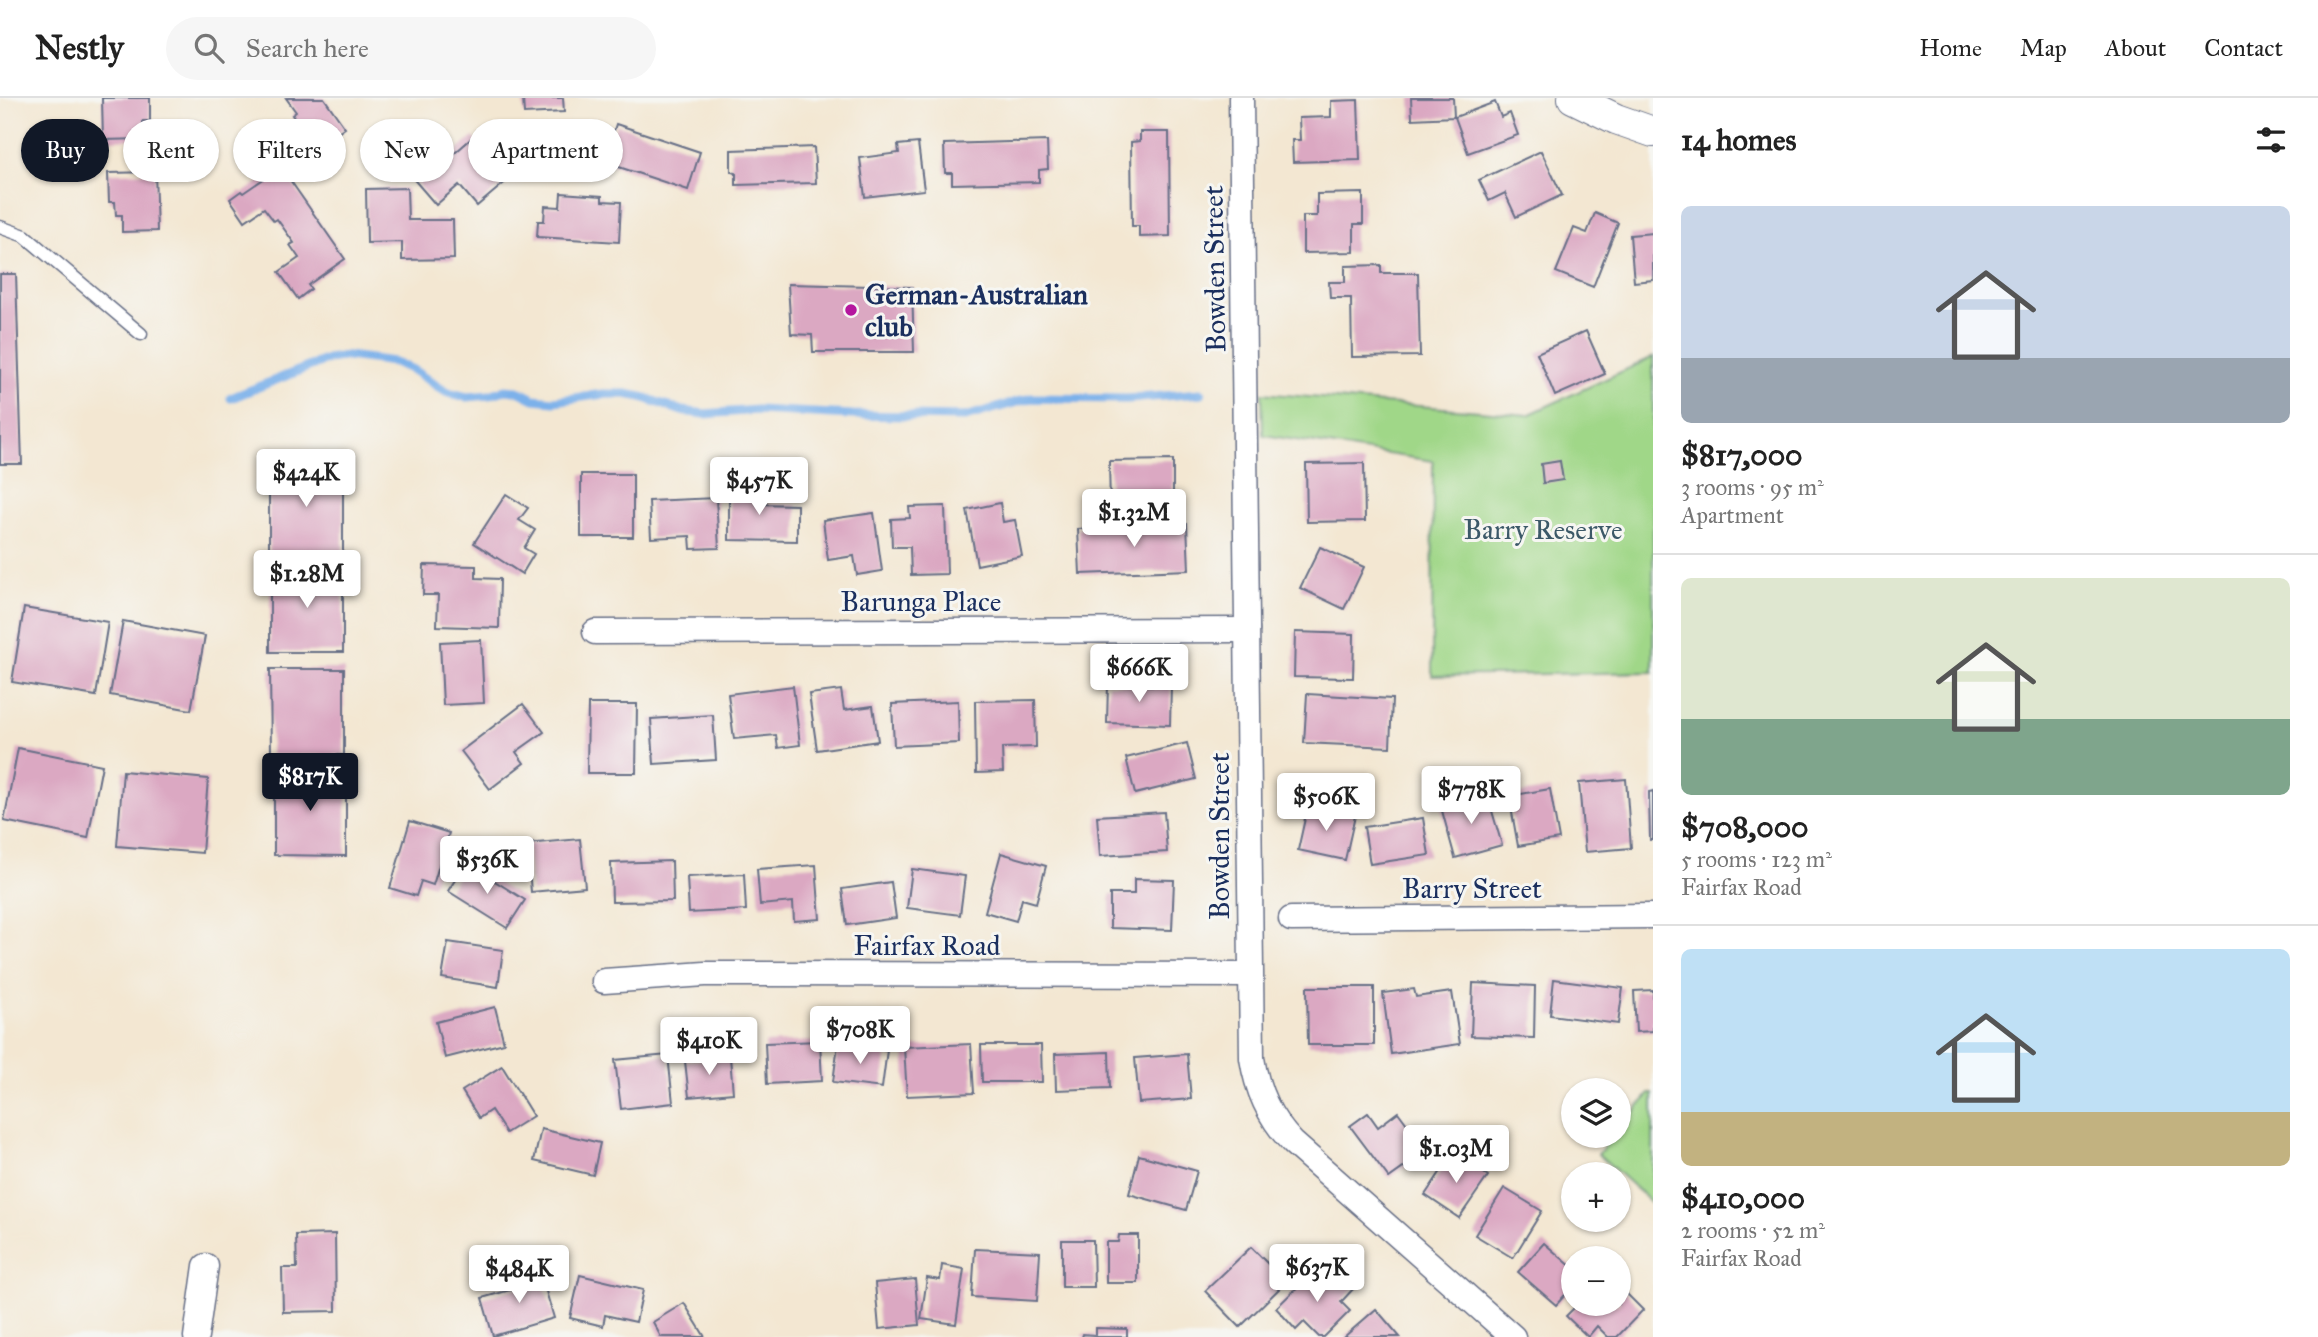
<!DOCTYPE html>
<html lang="en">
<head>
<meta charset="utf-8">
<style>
  :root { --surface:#fff; --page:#f6f6f6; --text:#222; --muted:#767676; --line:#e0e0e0; --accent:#111827 }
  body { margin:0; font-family:"IM FELL Great Primer",serif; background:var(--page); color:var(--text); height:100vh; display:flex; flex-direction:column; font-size:26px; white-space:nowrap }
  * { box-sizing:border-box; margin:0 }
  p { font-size:23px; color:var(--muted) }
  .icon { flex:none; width:38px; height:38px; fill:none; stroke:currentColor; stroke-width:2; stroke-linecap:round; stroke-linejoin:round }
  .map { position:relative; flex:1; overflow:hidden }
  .drawer { display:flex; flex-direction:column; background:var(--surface); width:665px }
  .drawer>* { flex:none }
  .hud { position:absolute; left:21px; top:21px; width:665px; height:63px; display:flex; gap:14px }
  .fabs { position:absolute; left:1561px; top:980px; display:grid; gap:14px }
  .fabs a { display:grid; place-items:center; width:70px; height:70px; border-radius:50%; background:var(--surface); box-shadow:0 2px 5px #0004; font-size:35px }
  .price { position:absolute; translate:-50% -60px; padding:0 16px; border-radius:7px; background:#fff; color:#222; font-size:23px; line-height:46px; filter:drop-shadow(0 2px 4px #0008) }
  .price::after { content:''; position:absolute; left:50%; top:42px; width:21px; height:16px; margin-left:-10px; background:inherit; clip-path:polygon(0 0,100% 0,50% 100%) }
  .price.active { background:var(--accent); color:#fff }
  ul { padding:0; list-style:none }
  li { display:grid; align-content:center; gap:14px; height:371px; padding:0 28px }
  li+li { border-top:2px solid var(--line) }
  li span { display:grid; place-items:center; height:217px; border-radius:10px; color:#555 }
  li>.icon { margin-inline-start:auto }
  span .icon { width:126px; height:126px; fill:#fffc; stroke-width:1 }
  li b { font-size:30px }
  h2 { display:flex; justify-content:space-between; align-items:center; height:84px; padding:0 28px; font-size:30px }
  .chip { padding:0 24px; border-radius:32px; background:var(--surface); box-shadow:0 2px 5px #0004; font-size:24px; line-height:63px }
  .chip.active { background:var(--accent); color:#fff }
  header { display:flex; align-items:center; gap:42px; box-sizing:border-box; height:98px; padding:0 35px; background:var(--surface); border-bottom:2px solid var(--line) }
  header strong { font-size:33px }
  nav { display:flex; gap:38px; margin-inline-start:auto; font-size:24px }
  .search { width:490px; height:63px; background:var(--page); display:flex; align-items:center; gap:18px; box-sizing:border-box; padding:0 24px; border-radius:38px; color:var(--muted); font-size:26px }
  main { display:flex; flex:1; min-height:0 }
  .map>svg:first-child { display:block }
  .green { fill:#a0d788; stroke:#5e8373; stroke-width:2 }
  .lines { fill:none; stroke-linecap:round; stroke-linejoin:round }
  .stream { stroke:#7bb1ea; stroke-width:9 }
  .building { fill:#dba8c2 }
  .service-casing { stroke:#676f87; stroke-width:15 }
  .minor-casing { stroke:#676f87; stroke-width:27 }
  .tertiary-casing { stroke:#676f87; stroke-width:32 }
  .service { stroke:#fff; stroke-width:12 }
  .minor { stroke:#fff; stroke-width:24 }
  .tertiary { stroke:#fff; stroke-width:30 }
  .poi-dot { fill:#b5179e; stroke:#f6f6f2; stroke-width:2.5 }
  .labels { text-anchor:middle; stroke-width:6; stroke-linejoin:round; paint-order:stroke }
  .street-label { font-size:28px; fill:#1b2f5e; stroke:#f6f6f2 }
  .poi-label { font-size:28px; font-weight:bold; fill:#1b2f5e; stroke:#f6f6f2; text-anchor:start }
  .park-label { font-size:28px; fill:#3c5968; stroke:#f6f6f2 }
</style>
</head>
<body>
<header>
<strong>Nestly</strong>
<div class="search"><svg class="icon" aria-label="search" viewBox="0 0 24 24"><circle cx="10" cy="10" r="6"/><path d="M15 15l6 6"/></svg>Search here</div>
<nav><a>Home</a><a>Map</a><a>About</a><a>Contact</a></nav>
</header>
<main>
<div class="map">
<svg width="1653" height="1239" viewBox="0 0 1653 1239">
  <rect width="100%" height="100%" fill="#f6f6f2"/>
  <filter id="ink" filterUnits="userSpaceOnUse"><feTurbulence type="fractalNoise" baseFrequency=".0143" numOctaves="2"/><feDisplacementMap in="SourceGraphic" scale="14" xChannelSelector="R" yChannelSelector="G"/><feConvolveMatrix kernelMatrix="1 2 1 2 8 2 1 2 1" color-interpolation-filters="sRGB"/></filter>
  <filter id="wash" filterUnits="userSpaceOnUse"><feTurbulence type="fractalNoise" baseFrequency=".00686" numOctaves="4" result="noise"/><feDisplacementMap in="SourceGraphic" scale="28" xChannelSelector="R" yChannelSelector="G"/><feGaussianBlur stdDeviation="1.57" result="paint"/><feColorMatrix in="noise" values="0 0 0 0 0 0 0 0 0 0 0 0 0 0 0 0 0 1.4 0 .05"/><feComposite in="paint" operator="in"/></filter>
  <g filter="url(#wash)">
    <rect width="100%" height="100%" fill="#f3e7d2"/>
    <g class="green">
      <polygon points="1653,259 1653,574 1432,578 1433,363 1263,337 1262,295 1528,317"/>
      <polygon points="1649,996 1653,996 1653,1106 1598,1056 1614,1038 1619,1038 1619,1032"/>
    </g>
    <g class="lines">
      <polyline class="stream" points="231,300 328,261 347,258 394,264 413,272 446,294 467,299 489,297 505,292 518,293 534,301 554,303 603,296 626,296 642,299 682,313 705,316 757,312 852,317 965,319 1031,300 1127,301 1201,295"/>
    </g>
    <g id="blocks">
      <g class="building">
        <polygon points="102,0 150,0 150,23 143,23 143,41 103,42"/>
        <polygon points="286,0 324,0 345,30 309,55 312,60 301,68 283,42 301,30 292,17 296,14"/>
        <polygon points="523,0 563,0 564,14 524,16"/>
        <polygon points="1411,0 1453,0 1454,19 1412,21"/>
        <polygon points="1358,2 1360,62 1293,64 1292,42 1300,42 1299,20 1331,19 1331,3"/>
        <polygon points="1495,4 1501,19 1510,15 1518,37 1468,55 1455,19"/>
        <polygon points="616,26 700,54 688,92 604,64"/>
        <polygon points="1140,34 1169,34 1170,138 1139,139 1139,128 1132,128 1131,44 1140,43"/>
        <polygon points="473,39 509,81 477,108 459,87 436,107 404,70 434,44 448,61"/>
        <polygon points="1047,43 1048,71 1039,72 1039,84 952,86 952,75 945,75 944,46"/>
        <polygon points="918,45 924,92 865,99 860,60 899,55 898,47"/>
        <polygon points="814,49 816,85 736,87 736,75 731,74 731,52"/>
        <polygon points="1541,53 1562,97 1516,119 1505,95 1489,103 1479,82"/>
        <polygon points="281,69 345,161 308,187 311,191 298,201 279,174 299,160 290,147 294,145 277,121 274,123 264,110 245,123 230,101 241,93 243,95"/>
        <polygon points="155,74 157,133 122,134 122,117 116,117 115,104 109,104 108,75"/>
        <polygon points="407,90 408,122 453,122 454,161 402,162 402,144 367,145 366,91"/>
        <polygon points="561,95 602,98 602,103 621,104 619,144 537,139 538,123 544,123 545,108 560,109"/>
        <polygon points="1363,95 1363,126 1354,126 1354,154 1303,155 1303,118 1317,118 1317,96"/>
        <polygon points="1595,115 1618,125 1593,189 1556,174 1574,130 1587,135"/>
        <polygon points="1653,135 1653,182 1634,184 1630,137"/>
        <polygon points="1381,167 1381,175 1418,175 1420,258 1352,259 1351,200 1330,200 1329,184 1345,184 1345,168"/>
        <polygon points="0,176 16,176 22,366 0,366"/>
        <polygon points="788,186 912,189 914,254 813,254 812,237 791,236"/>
        <polygon points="1586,233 1605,276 1555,298 1537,255"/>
        <polygon points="1173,362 1173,407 1110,408 1109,363"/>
        <polygon points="1560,363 1563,382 1543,385 1541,366"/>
        <polygon points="1364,365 1365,423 1307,424 1306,366"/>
        <polygon points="269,368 343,369 343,454 269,454"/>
        <rect x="581" y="376" width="52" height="63"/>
        <polygon points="729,387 758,387 757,406 797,407 797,443 729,442"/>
        <polygon points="506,396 528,410 519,422 535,432 524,450 534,456 522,476 474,445"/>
        <polygon points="716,400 719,450 691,451 690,438 651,440 649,403"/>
        <polygon points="1000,405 1003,424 1015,422 1022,458 977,467 967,412"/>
        <polygon points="945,408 947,476 911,477 910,449 892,449 891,421 910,420 909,409"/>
        <polygon points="874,415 882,473 857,477 854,458 828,462 823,422"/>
        <polygon points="1187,426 1189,472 1080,476 1078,431"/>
        <polygon points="1320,449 1364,469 1344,511 1300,490"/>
        <polygon points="424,467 476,468 476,480 500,481 499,530 437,528 438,497 423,497"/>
        <rect x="270" y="470" width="73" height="84"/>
        <polygon points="24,510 108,524 96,598 12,584"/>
        <polygon points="123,523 205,538 191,612 110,597"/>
        <polygon points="1295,534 1354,536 1353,580 1294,579"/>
        <polygon points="481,542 484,605 443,607 440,544"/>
        <polygon points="270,571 344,571 344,657 271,657"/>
        <polygon points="1108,586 1171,588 1170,627 1107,625"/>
        <polygon points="793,588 800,647 778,650 776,637 734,641 728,596"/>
        <polygon points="841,592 844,612 873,608 878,643 817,652 809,596"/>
        <polygon points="1307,596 1392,601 1390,649 1304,645"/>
        <polygon points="1035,602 1036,649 1002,650 1003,674 976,675 975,603"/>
        <polygon points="958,603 959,645 894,648 892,606"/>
        <polygon points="523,606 544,634 516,654 524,665 490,691 461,653"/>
        <polygon points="588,606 637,606 636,675 587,675"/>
        <polygon points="713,617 716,662 654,666 651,621"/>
        <polygon points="1187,645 1196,681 1135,696 1126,660"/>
        <polygon points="18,650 102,667 88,740 4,723"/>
        <polygon points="123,673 208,681 202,755 117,748"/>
        <polygon points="274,673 346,673 346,758 274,757"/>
        <polygon points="1626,681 1631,750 1585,754 1579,685"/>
        <polygon points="1550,691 1559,741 1518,748 1509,698"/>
        <polygon points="1653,693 1653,742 1650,742 1649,694"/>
        <polygon points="1487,696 1502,747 1455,760 1441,709"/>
        <polygon points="1308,707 1355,718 1345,762 1298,752"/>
        <polygon points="1164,714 1167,754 1100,758 1097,718"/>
        <polygon points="1423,720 1429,757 1370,766 1364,729"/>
        <polygon points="410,723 449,735 433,787 421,783 416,798 390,790"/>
        <polygon points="580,741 585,789 531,794 527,746"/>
        <polygon points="1001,755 1046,768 1036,805 1022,801 1016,823 985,814"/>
        <polygon points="672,763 673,803 612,804 611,765"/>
        <polygon points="466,765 525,802 507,830 448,793"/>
        <polygon points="816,767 820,821 794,823 793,804 760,807 757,771"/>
        <polygon points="912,771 965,778 960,817 907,810"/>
        <polygon points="744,776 746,812 689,815 687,779"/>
        <polygon points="1134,781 1174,782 1172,832 1110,830 1110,796 1134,796"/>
        <polygon points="891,784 896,820 847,827 842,791"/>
        <polygon points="448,844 503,852 498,889 442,880"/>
        <polygon points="1554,881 1623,890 1618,926 1550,917"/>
        <polygon points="1473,885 1535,888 1534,940 1471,938"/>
        <polygon points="1307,889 1374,889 1374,947 1308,947"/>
        <polygon points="1414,891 1416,899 1452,894 1460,946 1391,956 1383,895"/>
        <polygon points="1653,892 1653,933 1636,934 1634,893"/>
        <polygon points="495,909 504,945 445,960 436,924"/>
        <polygon points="820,943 822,983 767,986 765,945"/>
        <polygon points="838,946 887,952 882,990 833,984"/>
        <polygon points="971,946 974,995 907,998 904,949"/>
        <polygon points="981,947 1041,947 1042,984 982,984"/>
        <polygon points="1109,954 1110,990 1056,992 1055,956"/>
        <polygon points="1187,956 1191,1001 1139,1005 1135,960"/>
        <polygon points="668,957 673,1005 621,1011 615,962"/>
        <polygon points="730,959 733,995 689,999 685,963"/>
        <polygon points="502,968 533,1018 506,1035 491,1012 479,1020 462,993"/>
        <polygon points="1398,1014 1427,1053 1389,1080 1350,1028 1368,1015 1378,1029"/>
        <polygon points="541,1031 600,1045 593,1077 534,1063"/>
        <polygon points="1454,1054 1488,1078 1459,1120 1425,1097"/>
        <polygon points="1139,1057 1197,1073 1186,1112 1129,1096"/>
        <polygon points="1504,1090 1542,1113 1513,1160 1475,1137"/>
        <polygon points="335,1136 336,1213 283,1214 282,1170 297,1170 296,1137"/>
        <polygon points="1119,1137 1138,1137 1138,1185 1106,1185 1106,1144 1118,1144"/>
        <polygon points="1062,1142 1093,1142 1094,1189 1062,1189"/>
        <polygon points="1544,1145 1573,1170 1573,1188 1556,1207 1518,1174"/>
        <polygon points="1251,1149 1286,1184 1240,1229 1205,1193"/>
        <polygon points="975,1151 1040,1154 1037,1203 972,1199"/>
        <polygon points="942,1167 964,1171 956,1226 921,1221 927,1180 940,1182"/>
        <polygon points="539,1170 554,1220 493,1238 482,1200 524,1188 521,1176"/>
        <polygon points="1313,1174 1325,1186 1338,1174 1354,1190 1341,1204 1350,1213 1324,1239 1319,1239 1304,1224 1296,1232 1276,1210"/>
        <polygon points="580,1177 643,1192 636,1224 605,1217 603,1228 570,1220"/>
        <polygon points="915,1181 919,1227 879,1231 875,1185"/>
        <polygon points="1619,1188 1643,1212 1617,1239 1608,1239 1597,1228 1588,1239 1566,1218 1578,1206 1619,1206"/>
        <polygon points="684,1205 705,1239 661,1239 653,1224"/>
        <polygon points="1376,1211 1400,1239 1344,1239"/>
        <polygon points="1096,1230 1127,1231 1127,1239 1082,1239 1083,1236 1096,1237"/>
      </g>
    </g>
  </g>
  <g filter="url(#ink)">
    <use href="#blocks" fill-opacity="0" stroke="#676f87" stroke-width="2"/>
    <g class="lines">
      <g class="service-casing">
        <polyline id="service" points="0,129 25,138 141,236"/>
      </g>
      <g class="minor-casing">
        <g id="minor">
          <path d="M1241 0 1252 960C1257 993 1269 1020 1293 1045L1513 1239"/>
          <polyline points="595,534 1247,532"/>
          <polyline points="1291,821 1653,818"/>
          <polyline points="604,883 705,876 1250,877"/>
          <polyline points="196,1239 206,1168"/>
        </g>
      </g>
      <g class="tertiary-casing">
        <polyline id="tertiary" points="1573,0 1616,21 1653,34"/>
      </g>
      <use href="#service" class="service"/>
      <use href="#minor" class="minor"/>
      <use href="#tertiary" class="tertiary"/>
    </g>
  </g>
  <circle class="poi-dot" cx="851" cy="212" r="7"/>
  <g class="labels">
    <g class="street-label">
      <text transform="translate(1214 171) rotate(-91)" y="10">Bowden Street</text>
      <text x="921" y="513">Barunga Place</text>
      <text transform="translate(1219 738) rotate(-90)" y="10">Bowden Street</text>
      <text x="1472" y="800">Barry Street</text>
      <text x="927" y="857">Fairfax Road</text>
    </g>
    <g class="poi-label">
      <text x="865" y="206">German-Australian<tspan x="865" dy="32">club</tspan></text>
    </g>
    <g class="park-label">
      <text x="1543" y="441">Barry Reserve</text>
    </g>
  </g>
</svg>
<div class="fabs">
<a><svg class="icon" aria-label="layers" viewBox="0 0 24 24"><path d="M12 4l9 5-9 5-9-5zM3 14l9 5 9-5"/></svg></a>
<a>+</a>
<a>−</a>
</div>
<b class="price" style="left:306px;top:411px">$424K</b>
<b class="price" style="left:759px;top:419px">$457K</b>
<b class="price" style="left:1134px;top:451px">$1.32M</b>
<b class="price" style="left:307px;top:512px">$1.28M</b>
<b class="price" style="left:1139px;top:606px">$666K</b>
<b class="price active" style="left:310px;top:715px">$817K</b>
<b class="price" style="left:1471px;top:728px">$778K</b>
<b class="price" style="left:1326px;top:735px">$506K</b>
<b class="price" style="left:487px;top:798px">$536K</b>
<b class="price" style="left:860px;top:968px">$708K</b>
<b class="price" style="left:709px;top:979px">$410K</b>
<b class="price" style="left:1456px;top:1087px">$1.03M</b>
<b class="price" style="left:1317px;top:1206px">$637K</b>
<b class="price" style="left:519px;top:1207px">$484K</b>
<div class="hud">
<a class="chip active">Buy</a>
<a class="chip">Rent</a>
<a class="chip">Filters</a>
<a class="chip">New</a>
<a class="chip">Apartment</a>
</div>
</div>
<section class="drawer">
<h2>14 homes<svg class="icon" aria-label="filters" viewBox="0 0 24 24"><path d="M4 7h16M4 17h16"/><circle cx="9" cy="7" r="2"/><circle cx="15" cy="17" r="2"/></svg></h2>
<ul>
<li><span style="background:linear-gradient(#c9d6e8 70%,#9aa5b1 0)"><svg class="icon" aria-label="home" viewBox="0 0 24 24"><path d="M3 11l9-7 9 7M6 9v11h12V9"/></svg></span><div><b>$817,000</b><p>3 rooms · 95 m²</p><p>Apartment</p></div></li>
<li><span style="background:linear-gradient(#dfe7d0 65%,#7fa58c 0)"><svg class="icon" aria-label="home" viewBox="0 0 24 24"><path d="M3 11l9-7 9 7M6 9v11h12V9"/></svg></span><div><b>$708,000</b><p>5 rooms · 123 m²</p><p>Fairfax Road</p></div></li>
<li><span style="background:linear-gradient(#bfe0f5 75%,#c2b280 0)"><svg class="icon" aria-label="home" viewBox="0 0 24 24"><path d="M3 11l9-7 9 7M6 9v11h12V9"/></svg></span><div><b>$410,000</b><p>2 rooms · 52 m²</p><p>Fairfax Road</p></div></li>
</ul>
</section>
</main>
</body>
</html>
